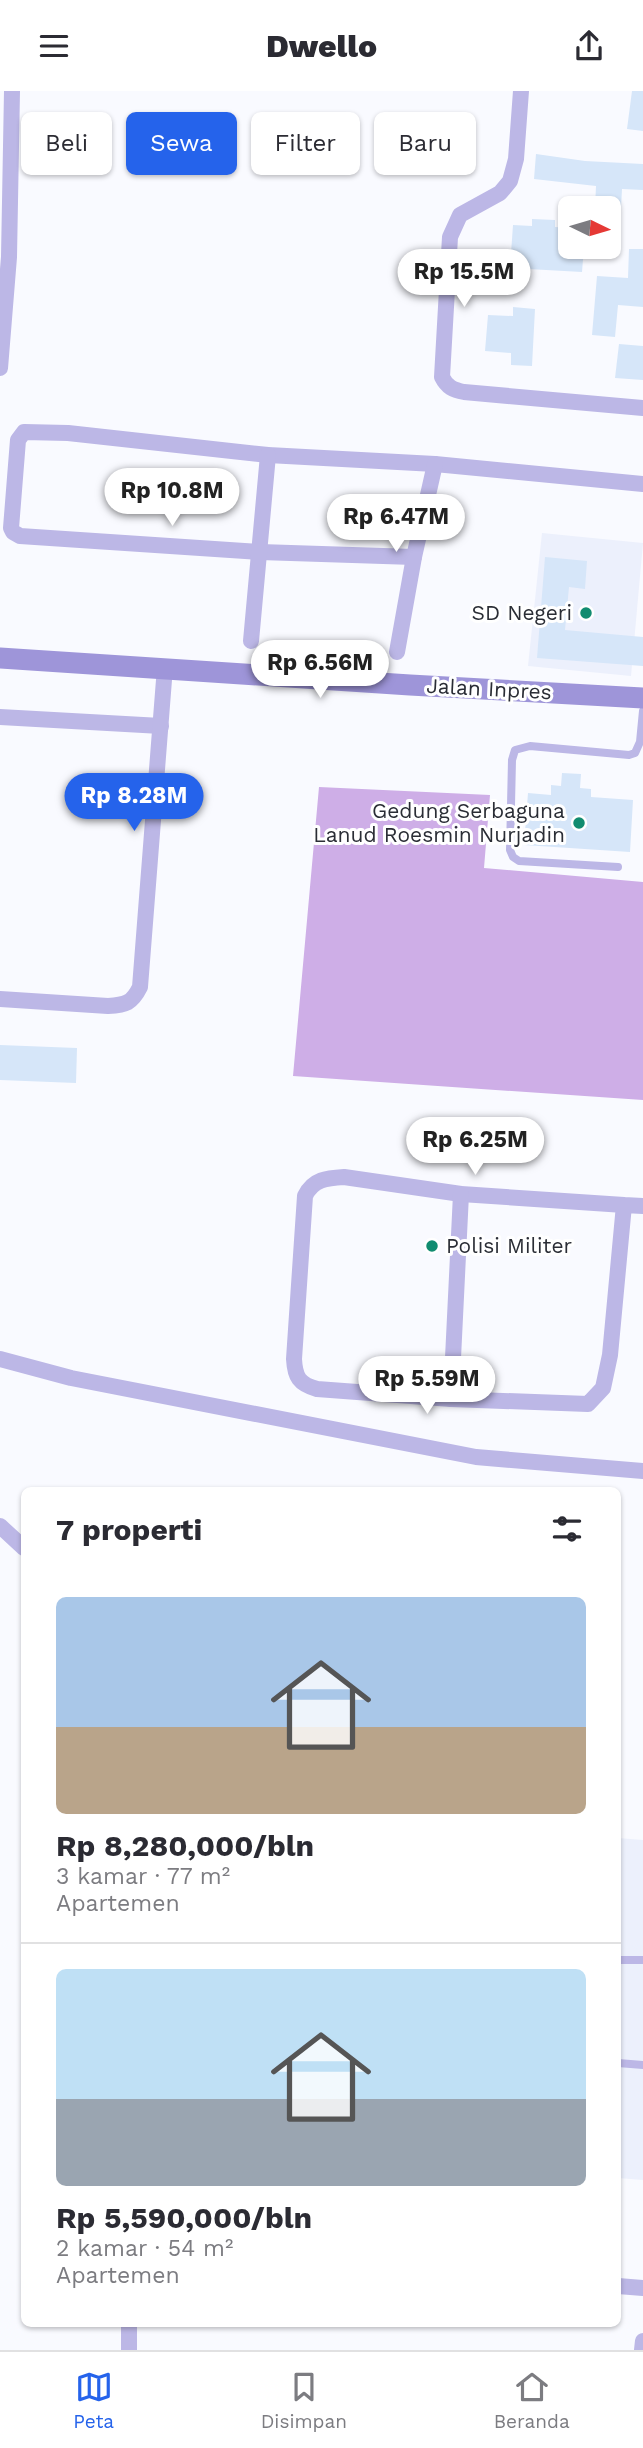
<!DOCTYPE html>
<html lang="id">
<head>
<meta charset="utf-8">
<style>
  :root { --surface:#fff; --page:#f2f2f3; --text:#2b2b33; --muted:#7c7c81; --line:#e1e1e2; --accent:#2563eb }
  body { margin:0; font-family:"Work Sans",sans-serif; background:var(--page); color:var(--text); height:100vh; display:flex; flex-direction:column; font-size:26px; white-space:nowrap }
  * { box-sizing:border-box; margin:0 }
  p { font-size:23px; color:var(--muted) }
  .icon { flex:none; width:38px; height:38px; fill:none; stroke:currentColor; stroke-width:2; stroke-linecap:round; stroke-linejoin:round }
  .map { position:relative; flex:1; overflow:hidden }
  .drawer { position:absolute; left:21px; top:1396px; width:600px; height:840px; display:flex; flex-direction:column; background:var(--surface); border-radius:10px; box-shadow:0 2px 5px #0004 }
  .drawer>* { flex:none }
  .banner { position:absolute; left:21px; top:21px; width:602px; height:63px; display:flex; gap:14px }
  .needle { width:46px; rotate:95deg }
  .tools { position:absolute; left:558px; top:105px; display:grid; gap:14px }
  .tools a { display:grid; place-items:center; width:63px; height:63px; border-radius:10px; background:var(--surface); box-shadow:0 2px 5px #0004; font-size:35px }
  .price { position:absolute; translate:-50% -60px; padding:0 16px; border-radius:24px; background:#fff; color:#222; font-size:23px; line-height:46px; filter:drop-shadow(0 2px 4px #0008) }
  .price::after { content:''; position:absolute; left:50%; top:42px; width:21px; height:16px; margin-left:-10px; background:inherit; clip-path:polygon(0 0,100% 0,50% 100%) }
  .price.on { background:var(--accent); color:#fff }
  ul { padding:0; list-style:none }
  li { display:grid; align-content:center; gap:14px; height:371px; padding:0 35px }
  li+li { border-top:2px solid var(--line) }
  li span { display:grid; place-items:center; height:217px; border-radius:10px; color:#555 }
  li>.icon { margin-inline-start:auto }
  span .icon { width:126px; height:126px; fill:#fffc; stroke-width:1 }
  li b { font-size:30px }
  h2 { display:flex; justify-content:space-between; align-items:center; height:84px; padding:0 35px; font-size:30px }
  .tag { padding:0 24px; border-radius:10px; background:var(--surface); box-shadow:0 2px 5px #0004; font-size:24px; line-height:63px }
  .tag.on { background:var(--accent); color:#fff }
  header { display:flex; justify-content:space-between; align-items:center; height:91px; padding:0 35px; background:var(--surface); font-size:32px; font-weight:800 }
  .tabs { display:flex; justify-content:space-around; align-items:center; height:98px; border-top:2px solid var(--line); background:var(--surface); font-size:19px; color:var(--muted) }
  .tabs a { display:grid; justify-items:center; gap:4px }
  .tabs .on { color:var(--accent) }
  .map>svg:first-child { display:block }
  .built { fill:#ecf0fc }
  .forest { fill:#ceaee7 }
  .building { fill:#d6e6f9 }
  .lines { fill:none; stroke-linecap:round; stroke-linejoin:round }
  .lane { stroke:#bcb7e6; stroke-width:8 }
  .street { stroke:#bcb7e6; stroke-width:16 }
  .secondary { stroke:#9e95d9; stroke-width:21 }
  .poi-dot { fill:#118c70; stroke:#fff; stroke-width:2.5 }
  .labels { text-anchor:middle; stroke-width:6; stroke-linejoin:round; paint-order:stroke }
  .poi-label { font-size:21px; fill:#2a2d35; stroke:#fff; text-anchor:end }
  .street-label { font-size:21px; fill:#2a2d35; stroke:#fff }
</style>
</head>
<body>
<header><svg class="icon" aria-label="menu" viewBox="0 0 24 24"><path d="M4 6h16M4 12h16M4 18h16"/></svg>Dwello<svg class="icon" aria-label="share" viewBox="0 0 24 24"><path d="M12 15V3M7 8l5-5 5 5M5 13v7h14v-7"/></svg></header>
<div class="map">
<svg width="643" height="2259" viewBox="0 0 643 2259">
  <rect width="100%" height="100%" fill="#f9faff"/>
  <g class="built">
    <polygon points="542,442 643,452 631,585 528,575"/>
    <polygon points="618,1747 643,1749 643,2089 618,2087"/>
  </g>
  <polygon class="forest" points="319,696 490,704 484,777 643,791 643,1009 293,985"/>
  <g class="building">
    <polygon points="632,0 643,0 643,40 627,38"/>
    <polygon points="536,63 585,70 643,73 643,99 622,98 621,117 595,117 596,95 534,88"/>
    <polygon points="532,128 555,129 555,136 570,137 570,156 584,156 582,181 510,177 513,134 532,135"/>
    <polygon points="629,158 643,158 643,216 618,214 615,246 592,244 597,185 628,187"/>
    <polygon points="513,216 535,218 532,275 511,274 511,262 485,260 488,224 513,225"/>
    <polygon points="619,253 643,255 643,289 615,287"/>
    <polygon points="545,466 587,470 585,498 569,496 565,539 643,546 643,575 537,567"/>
    <polygon points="562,682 581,683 580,697 591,698 591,706 633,709 630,761 524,754 528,702 551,704 551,694 561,695"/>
    <polygon points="0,954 77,957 76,992 0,989"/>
  </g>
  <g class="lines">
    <g class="lane">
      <polyline points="618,776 519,770 513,766 510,759 512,669 515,659 530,655 629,664 635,662 640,651 643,620"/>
      <polyline points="618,1869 643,1869"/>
      <polyline points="618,1972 643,1974"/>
    </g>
    <g class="street">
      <path d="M521 0 516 68 510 90 500 102 460 124 450 146 442 286C447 296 453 299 464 301L643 317"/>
      <polyline points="0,277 9,166 12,0"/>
      <polyline points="414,466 260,461 20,445 13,441 11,437 18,349 24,341 68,342 268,364 435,373 643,393"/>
      <polyline points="251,550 268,364"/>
      <polyline points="397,561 414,466 435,373"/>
      <polyline points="0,626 161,635"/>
      <path d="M0 908 108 915C126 914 132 912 140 896L165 576"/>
      <path d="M624 1114 610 1264 603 1297 588 1313 451 1308 317 1298C299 1293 295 1286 294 1268L305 1105C313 1088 327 1087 344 1086L461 1103 624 1114 643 1115"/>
      <polyline points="0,1268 71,1287 476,1366 643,1380"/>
      <polyline points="451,1308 461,1103"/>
      <polyline points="0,1435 24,1457"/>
      <polyline points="618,2195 643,2197"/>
      <polyline points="129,2233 129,2259"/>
      <polyline points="642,2259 643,2250"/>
    </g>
    <polyline class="secondary" points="0,567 410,594 643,607"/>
  </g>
  <g class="poi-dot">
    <circle cx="586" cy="522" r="7"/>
    <circle cx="579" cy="732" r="7"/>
    <circle cx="432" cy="1155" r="7"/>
  </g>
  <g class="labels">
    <g class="poi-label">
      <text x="572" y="529">SD Negeri</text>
      <text x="565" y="727">Gedung Serbaguna<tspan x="565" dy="24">Lanud Roesmin Nurjadin</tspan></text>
      <text x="446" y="1162" text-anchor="start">Polisi Militer</text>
    </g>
    <g class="street-label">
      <text transform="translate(489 598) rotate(3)" y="7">Jalan Inpres</text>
    </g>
  </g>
</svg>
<div class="tools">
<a><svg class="needle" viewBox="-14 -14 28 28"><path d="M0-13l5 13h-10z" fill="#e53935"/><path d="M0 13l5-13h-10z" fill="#7c7c81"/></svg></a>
</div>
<b class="price" style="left:464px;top:218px">Rp 15.5M</b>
<b class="price" style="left:172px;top:437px">Rp 10.8M</b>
<b class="price" style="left:396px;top:463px">Rp 6.47M</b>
<b class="price" style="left:320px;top:609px">Rp 6.56M</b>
<b class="price on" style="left:134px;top:742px">Rp 8.28M</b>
<b class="price" style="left:475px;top:1086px">Rp 6.25M</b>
<b class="price" style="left:427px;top:1325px">Rp 5.59M</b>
<div class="banner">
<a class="tag">Beli</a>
<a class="tag on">Sewa</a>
<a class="tag">Filter</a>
<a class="tag">Baru</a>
</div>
<section class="drawer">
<h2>7 properti<svg class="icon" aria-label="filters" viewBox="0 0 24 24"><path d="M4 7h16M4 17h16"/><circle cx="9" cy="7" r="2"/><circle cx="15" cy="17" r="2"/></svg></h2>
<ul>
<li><span style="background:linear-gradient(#a9c7e8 60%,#b9a48a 0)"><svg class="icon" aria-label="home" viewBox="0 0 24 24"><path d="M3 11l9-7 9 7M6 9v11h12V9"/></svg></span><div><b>Rp 8,280,000/bln</b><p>3 kamar · 77 m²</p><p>Apartemen</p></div></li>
<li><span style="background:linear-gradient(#bfe0f5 60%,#9aa5b1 0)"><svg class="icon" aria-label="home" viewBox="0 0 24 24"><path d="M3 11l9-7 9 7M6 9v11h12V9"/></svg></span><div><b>Rp 5,590,000/bln</b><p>2 kamar · 54 m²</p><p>Apartemen</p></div></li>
</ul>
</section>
</div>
<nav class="tabs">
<a class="on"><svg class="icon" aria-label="map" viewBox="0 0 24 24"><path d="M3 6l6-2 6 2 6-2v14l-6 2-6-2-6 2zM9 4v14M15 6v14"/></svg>Peta</a>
<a><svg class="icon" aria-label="saved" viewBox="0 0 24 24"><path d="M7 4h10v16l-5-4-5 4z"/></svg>Disimpan</a>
<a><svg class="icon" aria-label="home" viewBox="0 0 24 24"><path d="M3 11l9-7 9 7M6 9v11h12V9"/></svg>Beranda</a>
</nav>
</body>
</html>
